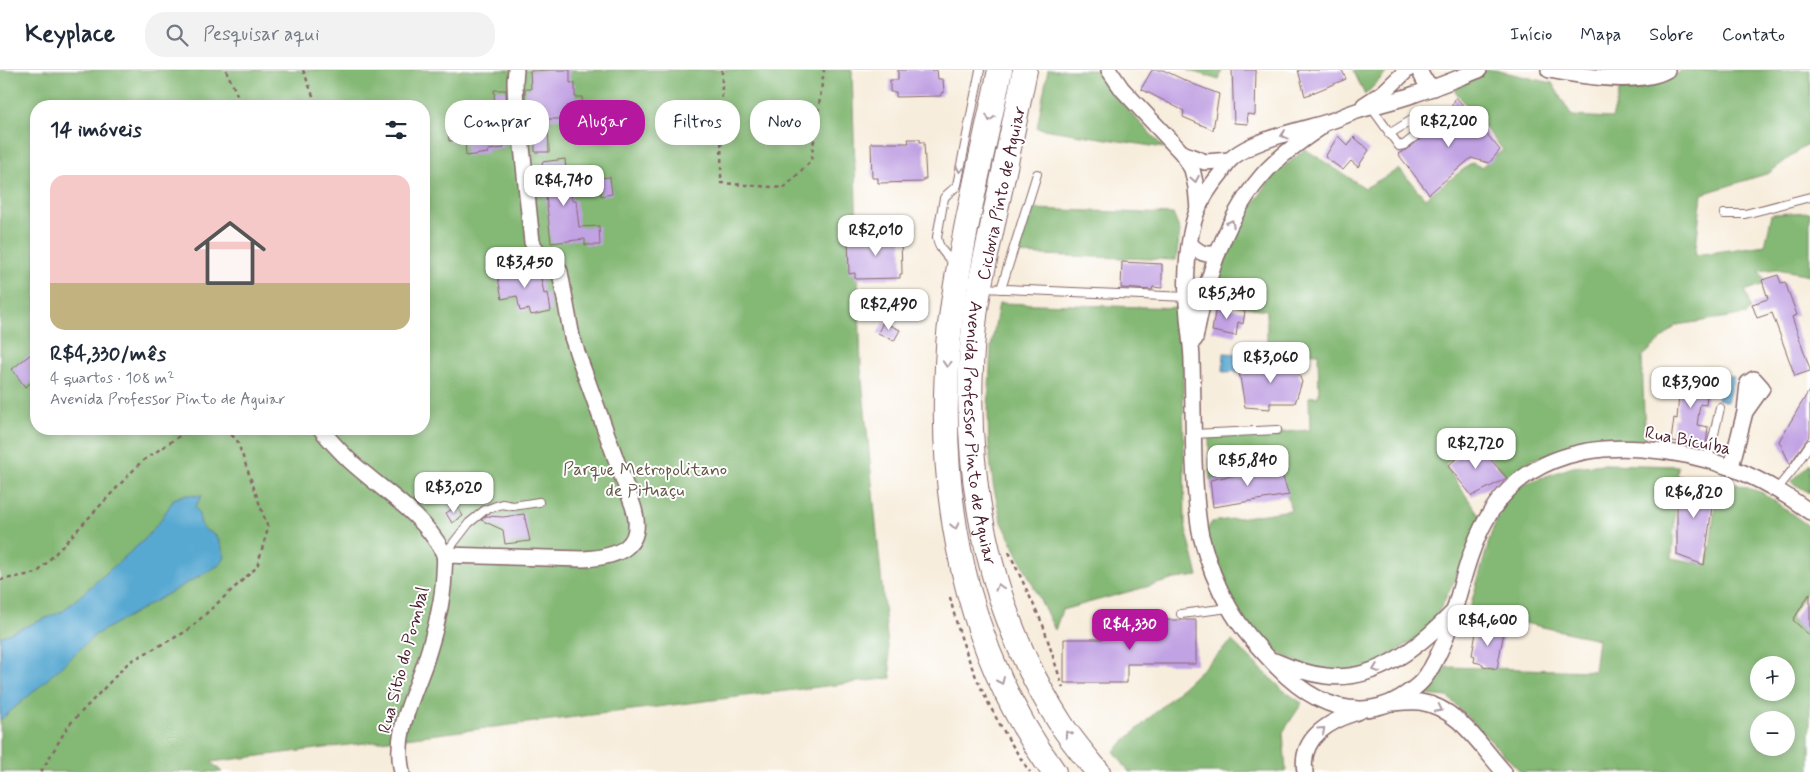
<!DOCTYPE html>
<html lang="pt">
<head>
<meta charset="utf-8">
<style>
  :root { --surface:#fff; --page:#f2f2f3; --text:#1f2937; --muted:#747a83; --line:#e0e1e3; --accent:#b5179e }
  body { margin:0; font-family:Mynerve,sans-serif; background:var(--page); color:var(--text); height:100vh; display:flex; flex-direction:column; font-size:19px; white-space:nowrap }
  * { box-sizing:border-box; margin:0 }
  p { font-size:16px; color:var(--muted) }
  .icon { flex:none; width:28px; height:28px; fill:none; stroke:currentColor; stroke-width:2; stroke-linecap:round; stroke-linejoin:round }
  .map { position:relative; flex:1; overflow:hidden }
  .sheet { position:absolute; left:30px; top:30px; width:400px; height:335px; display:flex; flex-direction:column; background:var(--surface); border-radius:20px; box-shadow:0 2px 8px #0003 }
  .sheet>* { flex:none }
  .top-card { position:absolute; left:445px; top:30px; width:475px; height:45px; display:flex; gap:10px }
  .tools { position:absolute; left:1750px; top:586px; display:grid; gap:10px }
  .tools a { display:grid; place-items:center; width:45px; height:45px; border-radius:50%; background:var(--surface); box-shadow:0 2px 8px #0003; font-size:25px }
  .price { position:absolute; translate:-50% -42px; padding:0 11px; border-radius:10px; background:#fff; color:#222; font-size:16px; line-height:32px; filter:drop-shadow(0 1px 2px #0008) }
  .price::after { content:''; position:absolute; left:50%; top:30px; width:15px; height:11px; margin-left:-8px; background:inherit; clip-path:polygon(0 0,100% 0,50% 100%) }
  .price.selected { background:var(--accent); color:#fff }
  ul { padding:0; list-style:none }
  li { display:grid; align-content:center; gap:10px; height:265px; padding:0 20px }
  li+li { border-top:1px solid var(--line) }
  li span { display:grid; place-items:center; height:155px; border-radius:15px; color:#555 }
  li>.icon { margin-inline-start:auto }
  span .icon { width:90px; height:90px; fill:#fffc; stroke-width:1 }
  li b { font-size:21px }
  h2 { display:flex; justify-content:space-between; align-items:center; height:60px; padding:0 20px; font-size:21px }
  .tag { padding:0 18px; border-radius:20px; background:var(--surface); box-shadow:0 2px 8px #0003; font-size:18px; line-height:45px }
  .tag.selected { background:var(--accent); color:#fff }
  header { display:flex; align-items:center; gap:30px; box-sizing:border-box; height:70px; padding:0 25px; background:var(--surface); border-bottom:1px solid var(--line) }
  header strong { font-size:24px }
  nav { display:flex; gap:28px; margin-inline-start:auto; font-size:18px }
  .search { width:350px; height:45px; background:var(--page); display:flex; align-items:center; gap:12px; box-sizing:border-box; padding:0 18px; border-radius:20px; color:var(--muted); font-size:19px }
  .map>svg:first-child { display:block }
  .forest { fill:#84b874; stroke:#676c50; fill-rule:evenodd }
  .water { fill:#58a9d2; stroke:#51647e }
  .building { fill:#c1a2e3 }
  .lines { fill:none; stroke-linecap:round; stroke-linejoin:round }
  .lane-casing { stroke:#876769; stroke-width:10 }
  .street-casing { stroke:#876769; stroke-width:18 }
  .primary-casing { stroke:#876769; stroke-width:26 }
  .path { stroke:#876769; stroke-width:2.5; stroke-dasharray:4 4; stroke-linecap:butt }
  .lane { stroke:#fff; stroke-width:8 }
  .street { stroke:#fff; stroke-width:15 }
  .primary { stroke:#fff; stroke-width:24 }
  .oneway { stroke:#ae9aa0 }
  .labels { text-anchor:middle; stroke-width:4; stroke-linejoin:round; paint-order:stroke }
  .street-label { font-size:18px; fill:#4a1f2b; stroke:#fff }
  .park-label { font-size:18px; fill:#655647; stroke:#fff }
</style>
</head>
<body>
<header>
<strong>Keyplace</strong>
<div class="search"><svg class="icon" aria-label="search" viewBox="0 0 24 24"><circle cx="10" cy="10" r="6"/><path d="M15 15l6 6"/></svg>Pesquisar aqui</div>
<nav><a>Início</a><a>Mapa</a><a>Sobre</a><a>Contato</a></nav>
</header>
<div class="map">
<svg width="1810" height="702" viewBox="0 0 1810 702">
  <rect width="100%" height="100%" fill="#fff"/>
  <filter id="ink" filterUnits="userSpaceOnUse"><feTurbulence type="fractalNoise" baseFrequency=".02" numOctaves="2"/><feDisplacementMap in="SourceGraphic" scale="10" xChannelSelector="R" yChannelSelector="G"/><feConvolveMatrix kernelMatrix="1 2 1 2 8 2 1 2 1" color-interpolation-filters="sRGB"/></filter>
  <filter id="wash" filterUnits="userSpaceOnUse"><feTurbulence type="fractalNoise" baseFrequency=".0096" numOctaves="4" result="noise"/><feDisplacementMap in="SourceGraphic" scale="20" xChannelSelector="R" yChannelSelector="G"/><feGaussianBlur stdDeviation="1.12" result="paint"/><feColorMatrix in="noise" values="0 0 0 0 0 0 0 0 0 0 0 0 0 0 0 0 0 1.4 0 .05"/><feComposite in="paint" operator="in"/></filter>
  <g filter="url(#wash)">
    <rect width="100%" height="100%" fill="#f7eddc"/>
    <g class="forest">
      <path d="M0 0H852L861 299 891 608 211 692 222 702H0ZM36 36H424V359H36Z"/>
      <polygon points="1048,0 1097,0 1102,12 1164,78 1037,58"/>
      <polygon points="1188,0 1222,0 1219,10"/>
      <polygon points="1353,0 1389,0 1365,25"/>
      <path d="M1487 0H1495L1552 13 1572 46 1612 48 1620 19C1640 17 1667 15 1682 0H1810V72L1769 103 1702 124 1695 185 1765 175 1772 144 1810 142V205L1777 199 1759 201 1767 213 1745 221 1751 238 1747 244 1677 255 1642 287 1645 373 1565 379 1531 390 1510 410 1475 369 1445 395 1484 452 1430 559 1370 599 1337 602 1302 595 1274 580 1230 547 1201 468 1212 452 1291 440 1279 396 1210 410 1209 368 1310 360 1309 327 1319 326 1318 283 1267 280V240L1213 232 1227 184 1250 139 1273 106 1305 79 1365 118 1399 99 1425 128 1472 93 1481 97 1503 80 1454 20Z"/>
      <polygon points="1033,139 1173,144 1180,161 1176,190 1016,184"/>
      <polygon points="999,233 1182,238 1185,455 1198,506 1175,509 1062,540 1055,560 1001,450 993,414 989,379 988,340 991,278"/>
      <polygon points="1810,393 1810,423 1791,412"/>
      <path d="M1605 394 1678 396 1672 488 1708 495 1718 408 1763 423 1810 457V515L1790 548 1810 566V702H1521L1448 627 1425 625 1446 597 1594 601 1598 569 1469 541 1492 461 1511 418 1573 397ZM1759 595H1786V622H1759ZM1759 650H1786V678H1759Z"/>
      <polygon points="1232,571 1283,620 1302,633 1283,662 1286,701 1284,702 1129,702 1114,681"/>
    </g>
    <g class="water">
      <polygon points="1224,283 1283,286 1281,300 1223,302"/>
      <polygon points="1723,304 1734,307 1727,332 1717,329"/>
      <path d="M184 425 202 426 195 437C200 442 199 450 202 456 205 461 210 462 215 465 220 470 223 481 225 487L221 494 95 565 38 618 0 650V567L63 541 144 470 160 451 174 429Z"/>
    </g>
    <g id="blocks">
      <g class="building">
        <polygon points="552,0 570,0 570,13 575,13 575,27 582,27 583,41 577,41 577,46 572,46 572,49 548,49 549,82 535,82 535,69 531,69 525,44 525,19 531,19 530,1"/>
        <polygon points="898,0 937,0 938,9 943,9 944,23 941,23 941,26 896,27 896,22 890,22 890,10 898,10"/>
        <polygon points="1152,0 1163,0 1193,14 1219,24 1213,60 1183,47 1184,41 1141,19"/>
        <polygon points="1232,0 1256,0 1255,45 1247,44 1248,54 1234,53"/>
        <polygon points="1298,0 1342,0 1346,9 1305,26"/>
        <polygon points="494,20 506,20 507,45 510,62 503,63 504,78 488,80 488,83 466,86 465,69 449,71 447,47 462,45 463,51 492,48 492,43 495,43"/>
        <polygon points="1456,27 1500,80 1489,93 1471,88 1429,124 1398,84 1407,79 1435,58 1437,54 1447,46"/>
        <polygon points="1338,66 1348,76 1354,67 1369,80 1358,97 1351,91 1343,100 1325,87"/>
        <polygon points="908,69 920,69 920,72 924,72 926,109 923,109 923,112 878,113 878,108 872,108 871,73 909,73"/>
        <polygon points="565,89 567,112 570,111 572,130 576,130 579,157 599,156 600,175 585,175 585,169 551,173 546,127 544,127 542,114 545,114 542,92"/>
        <polygon points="610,107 612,124 601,126 600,108"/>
        <polygon points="896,164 896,167 901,167 902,204 900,204 900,208 855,209 855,203 849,204 848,168 885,168 885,165"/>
        <polygon points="1122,192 1162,194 1162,218 1153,217 1152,220 1121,218"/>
        <polygon points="523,195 524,200 539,197 544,224 548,223 551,241 531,245 529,239 520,241 517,226 502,229 497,202 511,199 510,197"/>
        <polygon points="1778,205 1781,213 1785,212 1797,245 1792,247 1810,299 1810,301 1795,306 1772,243 1757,248 1752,234 1768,229 1762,210"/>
        <polygon points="1216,236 1245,241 1243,254 1238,252 1236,266 1212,261"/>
        <polygon points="883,252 900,260 894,271 878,263"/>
        <polygon points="36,280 36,309 25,317 12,299"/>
        <polygon points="1292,289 1302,312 1295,333 1270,333 1270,339 1245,337 1239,301 1250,300 1252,296 1273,296 1271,291"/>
        <polygon points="1681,301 1709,304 1706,335 1700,334 1697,355 1708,357 1706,375 1671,371 1674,348 1677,349"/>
        <polygon points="1810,319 1810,365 1790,394 1779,371"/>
        <polygon points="1475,372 1507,408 1472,426 1448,396"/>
        <polygon points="1279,396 1289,425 1213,437 1210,410"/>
        <polygon points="1677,408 1715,415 1704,495 1677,485"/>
        <polygon points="457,436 463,446 452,453 446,443"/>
        <polygon points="524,444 530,471 505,474 503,460 481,450 487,446 503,447"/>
        <polygon points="1810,523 1810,566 1793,550"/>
        <polygon points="1132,550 1196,550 1196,594 1127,594 1127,613 1064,613 1064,569 1132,569"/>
        <polygon points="1482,557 1504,562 1497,599 1483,596 1483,594 1474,592 1475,586 1472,585 1476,563 1480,564"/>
      </g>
    </g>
  </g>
  <g filter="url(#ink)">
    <use href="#blocks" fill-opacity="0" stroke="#876769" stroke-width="1"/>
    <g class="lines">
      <g class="lane-casing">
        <g id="lane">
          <polyline points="1371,37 1399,76 1404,75 1431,54 1431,47 1426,44 1420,45 1389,64"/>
          <polyline points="1724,144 1745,144 1810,127"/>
          <path d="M955 195C948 187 938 179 937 167L944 128C948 122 953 121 957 115L980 0"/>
          <polyline points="982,218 1187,227"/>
          <polyline points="1001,219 1037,104"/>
          <polyline points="1193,364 1277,360"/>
          <polyline points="1708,390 1720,338"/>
          <polyline points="1777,419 1791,402 1810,374"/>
          <polyline points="445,484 469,453 485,440 502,434 513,436 539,432"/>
          <polyline points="1181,544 1229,538"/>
        </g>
      </g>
      <g class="street-casing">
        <g id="street">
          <polyline points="1109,0 1122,19 1182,83 1192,99 1196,117 1198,139"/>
          <polyline points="1419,0 1424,10 1434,18"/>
          <path d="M1479 0C1458 8 1437 17 1415 24 1396 31 1376 35 1357 41 1347 44 1338 49 1328 52 1301 60 1250 70 1230 90 1226 94 1224 98 1221 103 1212 114 1202 128 1197 141 1186 171 1185 215 1188 247 1189 262 1192 277 1192 292 1193 325 1193 358 1194 391 1195 416 1196 442 1201 466 1207 490 1217 516 1229 537 1241 559 1259 578 1276 596 1299 620 1327 640 1362 639 1373 639 1388 635 1398 629 1406 624 1415 619 1422 611 1432 600 1438 585 1444 572 1459 532 1465 487 1486 450 1518 392 1580 374 1642 379 1708 384 1757 403 1810 442"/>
          <path d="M1549 0C1580 6 1639 16 1667 0"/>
          <polyline points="1364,35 1384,22 1407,0"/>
          <polyline points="1182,83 1205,92 1230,90"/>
          <path d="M1190 174C1199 183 1206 186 1218 183"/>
          <path d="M1195 269C1206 209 1225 144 1269 98 1284 83 1302 70 1320 58"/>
          <path d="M321 359C329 370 339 380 349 390 381 420 422 442 443 482 446 488 444 497 444 504 443 534 434 565 425 593 413 628 393 663 402 702"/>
          <polyline points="1731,397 1745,342 1748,313 1754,309 1762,318 1745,342"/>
          <path d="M444 485 583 489C619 487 646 477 633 436L578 285 572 267 560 202C554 186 538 188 532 172L521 67 516 45 515 11 516 0"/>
          <path d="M1275 591C1291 598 1308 604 1326 606 1376 612 1419 577 1452 543"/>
          <path d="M1393 633C1402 632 1412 631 1420 632 1458 637 1481 677 1504 702"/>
          <path d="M1305 702C1299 666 1332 650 1360 641"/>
        </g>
      </g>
      <g class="primary-casing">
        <g id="primary">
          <path d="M1000 0C983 82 962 165 951 248 947 273 947 299 946 324 943 457 974 593 1054 702"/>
          <path id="s1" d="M1025 0C1015 49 1005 99 994 148 987 184 977 219 974 256 960 393 985 537 1061 654 1072 671 1085 686 1098 702"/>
        </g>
      </g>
      <g class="path">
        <polyline points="226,0 242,36"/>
        <polyline points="303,0 317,36"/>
        <polyline points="722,0 721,113 784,118 811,91 824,0"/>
        <polyline points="1009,482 1043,555 1063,618"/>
        <polyline points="0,510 37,503 141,392 190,359"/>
        <path d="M950 527C964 591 993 649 1030 702"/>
        <polyline points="41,702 68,656 129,592 187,561 257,497 268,458 237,370 225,359"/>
      </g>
      <use href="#lane" class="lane"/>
      <use href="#street" class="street"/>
      <use href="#primary" class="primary"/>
    </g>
    <defs><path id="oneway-chevron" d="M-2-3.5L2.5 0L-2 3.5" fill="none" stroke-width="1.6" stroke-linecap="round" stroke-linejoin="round" transform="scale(1.25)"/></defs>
    <g class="oneway">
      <use href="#oneway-chevron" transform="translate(990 48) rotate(102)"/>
      <use href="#oneway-chevron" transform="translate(1284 65) rotate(162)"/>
      <use href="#oneway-chevron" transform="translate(960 99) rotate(101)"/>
      <use href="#oneway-chevron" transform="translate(1195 109) rotate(79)"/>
      <use href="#oneway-chevron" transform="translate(1231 153) rotate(-62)"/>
      <use href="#oneway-chevron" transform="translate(947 294) rotate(93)"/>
      <use href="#oneway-chevron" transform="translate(955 456) rotate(79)"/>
      <use href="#oneway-chevron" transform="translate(999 517) rotate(-106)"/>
      <use href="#oneway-chevron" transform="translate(1376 599) rotate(159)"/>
      <use href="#oneway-chevron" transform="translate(1001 611) rotate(66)"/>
      <use href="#oneway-chevron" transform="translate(1439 639) rotate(27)"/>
      <use href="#oneway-chevron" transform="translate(1322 660) rotate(-42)"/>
      <use href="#oneway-chevron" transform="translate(1068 664) rotate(-124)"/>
    </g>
  </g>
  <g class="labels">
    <g class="street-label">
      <text transform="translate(1001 123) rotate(-78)" y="6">Ciclovia Pinto de Aguiar</text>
      <text dy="6" stroke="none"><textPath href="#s1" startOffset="369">Avenida Professor Pinto de Aguiar</textPath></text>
      <text transform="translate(1688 370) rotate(11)" y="6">Rua Bicuíba</text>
      <text transform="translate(403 590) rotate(-75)" y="6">Rua Sítio do Pombal</text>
    </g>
    <g class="park-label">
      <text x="645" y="405">Parque Metropolitano<tspan x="645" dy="21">de Pituaçu</tspan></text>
    </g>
  </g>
</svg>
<div class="tools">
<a>+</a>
<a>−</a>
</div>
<b class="price" style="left:1449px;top:78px">R$2,200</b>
<b class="price" style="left:564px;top:137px">R$4,740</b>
<b class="price" style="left:876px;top:187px">R$2,010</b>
<b class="price" style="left:525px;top:219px">R$3,450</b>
<b class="price" style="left:1227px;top:250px">R$5,340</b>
<b class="price" style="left:889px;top:261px">R$2,490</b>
<b class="price" style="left:1271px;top:314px">R$3,060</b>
<b class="price" style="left:1691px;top:339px">R$3,900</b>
<b class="price" style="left:1476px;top:400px">R$2,720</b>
<b class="price" style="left:1248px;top:417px">R$5,840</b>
<b class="price" style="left:454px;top:444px">R$3,020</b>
<b class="price" style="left:1694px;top:449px">R$6,820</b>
<b class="price" style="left:1488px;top:577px">R$4,600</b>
<b class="price selected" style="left:1130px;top:581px">R$4,330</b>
<div class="top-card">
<a class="tag">Comprar</a>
<a class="tag selected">Alugar</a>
<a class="tag">Filtros</a>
<a class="tag">Novo</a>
</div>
<section class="sheet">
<h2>14 imóveis<svg class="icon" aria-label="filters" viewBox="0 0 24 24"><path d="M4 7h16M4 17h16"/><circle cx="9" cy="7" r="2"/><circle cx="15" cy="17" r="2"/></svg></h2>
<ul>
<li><span style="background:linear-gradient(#f6c9c9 70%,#c2b280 0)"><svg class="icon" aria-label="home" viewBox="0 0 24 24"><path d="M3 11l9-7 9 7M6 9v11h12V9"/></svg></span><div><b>R$4,330/mês</b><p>4 quartos · 108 m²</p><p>Avenida Professor Pinto de Aguiar</p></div></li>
</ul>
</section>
</div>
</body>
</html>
